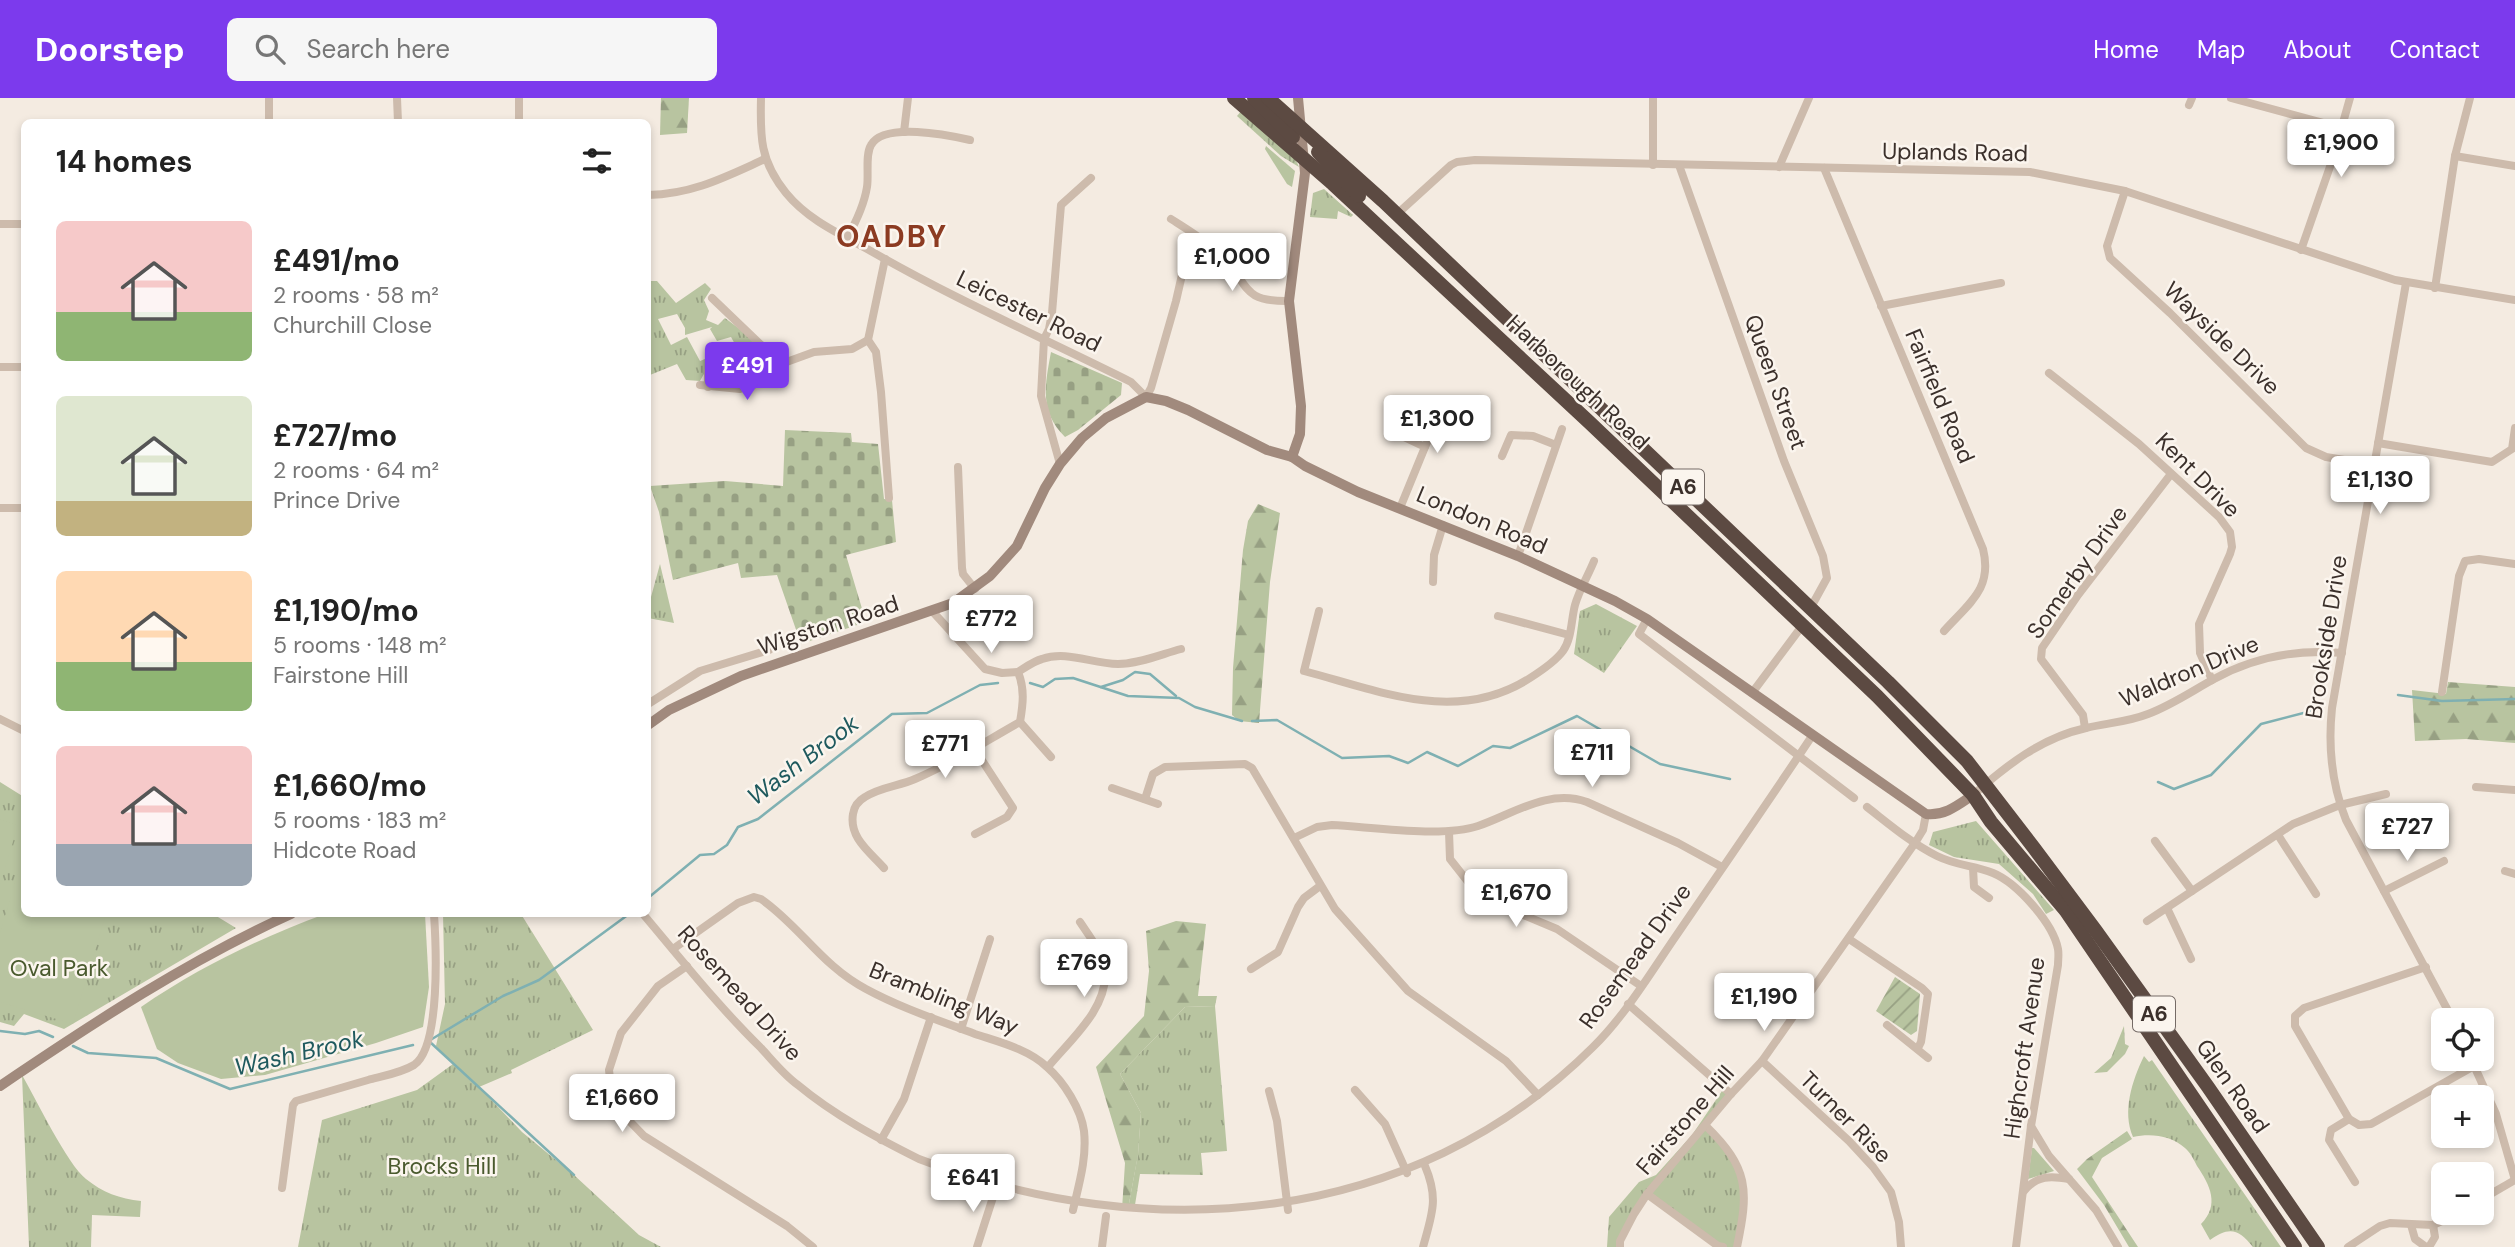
<!DOCTYPE html>
<html lang="en">
<head>
<meta charset="utf-8">
<style>
  :root { --surface:#fff; --page:#f6f6f6; --text:#222; --muted:#767676; --accent:#7c3aed }
  body { margin:0; font-family:"DM Sans",sans-serif; background:var(--page); color:var(--text); height:100vh; display:flex; flex-direction:column; font-size:26px; white-space:nowrap }
  * { box-sizing:border-box; margin:0 }
  p { font-size:23px; color:var(--muted) }
  .icon { flex:none; width:38px; height:38px; fill:none; stroke:currentColor; stroke-width:2; stroke-linecap:round; stroke-linejoin:round }
  .map { position:relative; flex:1; overflow:hidden }
  .drawer { position:absolute; left:21px; top:21px; width:630px; height:798px; display:flex; flex-direction:column; background:var(--surface); border-radius:10px; box-shadow:0 4px 10px #0003 }
  .drawer>* { flex:none }
  .buttons { position:absolute; left:2431px; top:910px; display:grid; gap:14px }
  .buttons a { display:grid; place-items:center; width:63px; height:63px; border-radius:10px; background:var(--surface); box-shadow:0 4px 10px #0003; font-size:35px }
  .price { position:absolute; translate:-50% -60px; padding:0 16px; border-radius:7px; background:#fff; color:#222; font-size:23px; line-height:46px; filter:drop-shadow(0 2px 4px #0008) }
  .price::after { content:''; position:absolute; left:50%; top:42px; width:21px; height:16px; margin-left:-10px; background:inherit; clip-path:polygon(0 0,100% 0,50% 100%) }
  .price.active { background:var(--accent); color:#fff }
  ul { padding:0; list-style:none }
  li { display:flex; align-items:center; gap:21px; height:175px; padding:0 35px }
  li span { display:grid; place-items:center; flex:none; width:196px; height:140px; border-radius:10px; color:#555 }
  li>.icon { margin-inline-start:auto }
  span .icon { width:84px; height:84px; fill:#fffc; stroke-width:1 }
  li b { font-size:30px }
  h2 { display:flex; justify-content:space-between; align-items:center; height:84px; padding:0 35px; font-size:30px }
  header { display:flex; align-items:center; gap:42px; box-sizing:border-box; height:98px; padding:0 35px; background:var(--accent); color:#fff }
  header strong { font-size:33px }
  nav { display:flex; gap:38px; margin-inline-start:auto; font-size:24px }
  .search { width:490px; height:63px; background:var(--page); display:flex; align-items:center; gap:18px; box-sizing:border-box; padding:0 24px; border-radius:10px; color:var(--muted); font-size:26px }
  .map>svg:first-child { display:block }
  .grass { fill:url(#grass-tufts) }
  .forest { fill:url(#forest-firs) }
  .cemetery { fill:url(#cemetery-stones) }
  .garden { fill:url(#garden-furrows) }
  .pitch { fill:#b8c4a0 }
  .lines { fill:none; stroke-linecap:round; stroke-linejoin:round }
  .stream { stroke:#7fb0b2; stroke-width:2.5 }
  .street { stroke:#cdbbac; stroke-width:8 }
  .secondary { stroke:#a18a7d; stroke-width:10 }
  .highway { stroke:#5c4a42; stroke-width:14 }
  .labels { text-anchor:middle; stroke-width:5; stroke-linejoin:round; paint-order:stroke }
  .shield { fill:#fbf5ee; stroke:#756b66; stroke-width:2 }
  .shield-label { font-size:21px; font-weight:bold; fill:#3b302b }
  .street-label { font-size:23px; fill:#3b302b; stroke:#fbf5ee }
  .park-label { font-size:23px; fill:#4a5a2e; stroke:#fbf5ee }
  .water-label { font-size:24px; font-style:italic; fill:#1f5a5e; stroke:#fbf5ee }
  .district-label { font-size:30px; font-weight:bold; letter-spacing:2px; fill:#8c3b22; stroke:#fbf5ee }
</style>
</head>
<body>
<header>
<strong>Doorstep</strong>
<div class="search"><svg class="icon" aria-label="search" viewBox="0 0 24 24"><circle cx="10" cy="10" r="6"/><path d="M15 15l6 6"/></svg>Search here</div>
<nav><a>Home</a><a>Map</a><a>About</a><a>Contact</a></nav>
</header>
<div class="map">
<svg width="2515" height="1149" viewBox="0 0 2515 1149">
  <defs>
    <pattern id="grass-tufts" width="24" height="20" patternUnits="userSpaceOnUse" patternTransform="scale(1.75)"><rect width="24" height="20" fill="#b8c4a0"/><path d="M3 7l-1-3M5 7V3M7 7l1-3M15 17l-1-3M17 17v-4M19 17l1-3" fill="none" stroke="#97a083"/></pattern>
    <pattern id="forest-firs" width="22" height="20" patternUnits="userSpaceOnUse" patternTransform="scale(1.75)"><rect width="22" height="20" fill="#b8c4a0"/><path d="M5 1l3.5 6h-7zM16 11l3.5 6h-7z" fill="#97a083"/></pattern>
    <pattern id="cemetery-stones" width="16" height="16" patternUnits="userSpaceOnUse" patternTransform="scale(1.75)"><rect width="16" height="16" fill="#b8c4a0"/><path d="M2 7V4a2 2 0 0 1 4 0v3zM10 15v-3a2 2 0 0 1 4 0v3z" fill="#97a083"/></pattern>
    <pattern id="garden-furrows" width="10" height="10" patternUnits="userSpaceOnUse" patternTransform="scale(1.75)"><rect width="10" height="10" fill="#b8c4a0"/><path d="M-1 1l2-2M0 10L10 0M9 11l2-2" fill="none" stroke="#97a083"/></pattern>
  </defs>
  <rect width="100%" height="100%" fill="#f4ebe1"/>
  <g class="grass">
    <polygon points="1242,12 1295,60 1299,69 1281,58 1237,18"/>
    <polygon points="1266,48 1295,73 1292,89 1287,86 1265,51"/>
    <polygon points="1324,91 1353,117 1351,119 1338,113 1337,121 1310,119 1313,95"/>
    <polygon points="648,183 657,183 676,205 705,185 711,191 704,202 709,213 706,222 718,227 725,220 749,238 766,258 761,271 751,284 739,285 736,276 754,269 742,248 736,248 731,239 717,243 710,231 712,229 685,237 685,230 677,216 658,221 671,247 687,239 700,263 722,254 738,285 718,283 713,270 705,274 700,283 686,282 677,266 650,277"/>
    <polygon points="648,283 649,283 651,345 648,350"/>
    <polygon points="660,466 674,525 648,520 648,510"/>
    <polygon points="1596,506 1637,528 1604,575 1574,556 1580,513"/>
    <polygon points="0,684 24,699 24,816 213,816 236,830 64,931 24,916 14,928 0,924"/>
    <polygon points="1976,723 2054,812 2046,816 2033,796 1999,766 1954,759 1929,747 1933,734"/>
    <polygon points="443,816 521,816 593,932 511,972 512,975 479,989 522,1034 574,1077 639,1137 661,1149 298,1149 322,1022 417,992 453,966 436,948 445,906"/>
    <polygon points="1215,908 1227,1053 1201,1055 1203,1077 1140,1076 1134,1113 1128,1111 1138,1056 1141,1015 1120,976 1185,909"/>
    <polygon points="2124,928 2125,946 2129,948 2125,956 2107,974 2094,975 2111,960"/>
    <path d="M2144 958 2149 964 2152 962 2281 1149H2253C2239 1131 2229 1128 2210 1142L2201 1126C2220 1107 2210 1087 2197 1068 2194 1062 2190 1054 2185 1050 2171 1037 2150 1035 2133 1039 2122 1013 2132 983 2144 958Z"/>
    <path d="M22 977C36 1001 67 1066 86 1081 102 1094 120 1101 141 1103L140 1119 92 1117 91 1149H29Z"/>
    <polygon points="1724,990 1731,996 1706,1028 1728,1050 1745,1096 1737,1149 1723,1149 1648,1096 1620,1149 1607,1149 1609,1119 1639,1084 1656,1077 1692,1037"/>
    <polygon points="2032,1050 2034,1050 2054,1073 2028,1081"/>
  </g>
  <g class="forest">
    <polygon points="661,0 689,0 687,35 660,37"/>
    <polygon points="1258,406 1280,415 1270,484 1259,625 1239,623 1232,617 1233,570 1243,452 1248,423"/>
    <polygon points="2448,584 2515,589 2515,645 2466,641 2415,643 2412,592 2446,596"/>
    <polygon points="1176,823 1206,826 1198,898 1217,898 1215,908 1185,909 1120,976 1141,1015 1138,1057 1128,1111 1122,1111 1125,1065 1096,969 1144,918 1149,873 1146,833"/>
    <polygon points="2127,1033 2132,1041 2102,1060 2092,1079 2138,1149 2129,1149 2104,1107 2077,1071 2087,1061"/>
  </g>
  <g class="cemetery">
    <path d="M1051 254 1122 285 1121 297 1078 332 1065 339C1039 313 1045 287 1051 254Z"/>
    <polygon points="785,332 851,335 852,344 878,346 884,401 892,402 896,444 846,457 866,524 801,546 777,477 741,480 738,465 673,482 659,414 650,388 725,383 783,388"/>
  </g>
  <polygon class="garden" points="1895,879 1920,896 1917,933 1911,937 1876,913"/>
  <g class="pitch">
    <polygon points="0,721 18,727 0,787"/>
    <polygon points="24,754 24,816 106,816 73,926 0,904 0,835"/>
    <path d="M325 816H425L429 889 423 929 376 945 265 977 221 981 178 965 157 951 141 909C199 869 260 840 325 816Z"/>
  </g>
  <g class="lines">
    <g class="stream">
      <polyline points="1030,585 1043,589 1055,581 1073,580 1128,598 1179,600 1195,609 1242,623"/>
      <polyline points="1101,589 1123,582 1135,574 1150,576 1176,598"/>
      <polyline points="2398,597 2442,603 2515,601"/>
      <polyline points="1252,623 1277,622 1342,660 1389,658 1408,665 1427,654 1458,668 1493,648 1510,650 1577,618 1660,666 1730,681"/>
      <polyline points="2158,684 2174,691 2211,677 2261,626 2315,612"/>
      <polyline points="648,800 700,757 714,756 727,747 738,729 758,721 892,616 927,615 980,587 998,585"/>
      <polyline points="0,933 25,936 39,933 53,939"/>
      <polyline points="432,941 503,898 539,882 629,816"/>
      <polyline points="430,944 574,1077"/>
      <polyline points="73,948 88,955 156,960 230,991 413,947"/>
    </g>
    <g class="street">
      <polyline points="269,0 269,24"/>
      <polyline points="397,0 398,24"/>
      <polyline points="519,0 519,24"/>
      <path d="M761 0C760 39 760 63 786 95 808 122 840 136 869 152 954 201 1043 240 1131 284L1146 299 1151 290 1176 203 1187 155 1195 138"/>
      <polyline points="2231,0 2342,30"/>
      <polyline points="2189,7 2192,0"/>
      <polyline points="904,34 908,0"/>
      <polyline points="2455,58 2515,68"/>
      <polyline points="1653,67 1653,0"/>
      <polyline points="1679,67 1784,363 1823,458 1827,480 1810,511"/>
      <polyline points="1779,69 1809,0"/>
      <path d="M1824 70 1983 451C1993 491 1969 505 1944 533"/>
      <polyline points="2125,93 2107,148 2110,160 2170,215 2306,350 2326,359 2374,367"/>
      <path d="M648 97C693 96 725 79 765 61"/>
      <polyline points="1396,117 1451,67 1457,64 1475,62 2030,74 2125,93 2395,182 2515,202"/>
      <path d="M1171 121C1188 132 1207 143 1221 157 1250 185 1239 204 1289 203"/>
      <polyline points="0,126 24,126"/>
      <path d="M847 140C856 124 864 108 867 89 869 77 865 57 871 47 884 24 948 37 970 42"/>
      <polyline points="2301,152 2333,60 2350,0"/>
      <polyline points="885,161 868,242 876,254 881,294 889,400"/>
      <path d="M2406 185 2332 610C2328 648 2332 687 2346 722L2453 922"/>
      <polyline points="2435,190 2455,58 2470,0"/>
      <polyline points="712,200 781,266 814,254 852,251 868,242"/>
      <polyline points="1881,208 2001,185"/>
      <polyline points="0,269 24,269"/>
      <polyline points="2049,275 2139,346 2219,419 2230,434 2232,449 2230,456 2199,526 2200,555 2212,582"/>
      <polyline points="700,287 740,291 759,285 781,266"/>
      <polyline points="708,289 708,273"/>
      <polyline points="1391,333 1425,349 1400,410"/>
      <polyline points="2378,345 2492,364 2512,351 2515,330"/>
      <polyline points="1425,349 1441,313"/>
      <polyline points="1502,358 1511,337 1533,338 1556,347"/>
      <polyline points="1060,366 1041,298 1044,241 1049,231 1052,215 1061,107 1091,80"/>
      <polyline points="958,369 962,470 963,476 975,491"/>
      <polyline points="0,410 24,410"/>
      <polyline points="1518,458 1562,331"/>
      <polyline points="1433,484 1434,457 1443,427"/>
      <path d="M1319 513 1304 573C1380 593 1457 627 1530 580 1541 573 1555 564 1563 553 1572 540 1571 522 1575 507 1579 492 1588 478 1594 463"/>
      <polyline points="1498,518 1569,537"/>
      <polyline points="1647,521 1639,536 1854,700"/>
      <path d="M1018 574C1026 569 1034 563 1042 561 1067 552 1092 566 1118 566 1138 566 1162 556 1181 551"/>
      <polyline points="2442,594 2459,478 2465,463 2479,461 2515,466"/>
      <polyline points="1752,595 1802,528"/>
      <polyline points="648,606 700,573 769,552"/>
      <polyline points="0,621 24,633"/>
      <polyline points="1020,624 1051,659"/>
      <polyline points="2085,630 2083,617 2041,561 2042,550 2078,497 2171,376"/>
      <polyline points="974,650 1013,710 1007,719 975,736"/>
      <polyline points="2476,689 2515,692"/>
      <polyline points="1112,690 1158,706"/>
      <path d="M1973 697C2007 667 2041 640 2086 630 2107 625 2128 624 2148 616 2172 607 2192 593 2214 581 2254 559 2296 551 2342 555"/>
      <polyline points="1145,701 1153,676 1165,669 1245,666 1252,670 1335,811 1408,893 1506,963 1538,997"/>
      <path d="M1867 709C1889 726 1911 745 1937 758 1957 768 1974 767 1993 775 2017 785 2053 825 2058 851 2059 856 2058 862 2058 867L2031 1028 2016 1149"/>
      <polyline points="1449,734 1450,761 1480,799 1557,831 1641,888"/>
      <polyline points="2278,737 2316,796"/>
      <path d="M1294 740 1317 729 1332 727C1371 729 1442 740 1478 728 1513 716 1549 690 1587 704L1678 745 1722 769"/>
      <polyline points="2155,743 2192,793"/>
      <path d="M884 770C870 754 849 740 853 716 854 709 858 703 865 699 880 689 899 688 915 681 951 666 986 643 1020 624 1023 606 1025 591 1018 574L1002 575 985 571 933 514"/>
      <polyline points="1973,770 1974,789 1989,800"/>
      <polyline points="2505,773 2515,776"/>
      <polyline points="2384,793 2444,763"/>
      <polyline points="2167,810 2191,861"/>
      <path d="M643 816C681 861 718 908 761 950 773 963 784 977 798 987 834 1017 877 1040 919 1061 1148 1149 1412 1129 1593 949 1625 918 1653 871 1678 835 1723 769 1768 704 1812 638"/>
      <polyline points="2147,823 2293,726 2340,707 2386,696"/>
      <polyline points="1849,841 1922,890 1928,896 1921,944 1918,950"/>
      <path d="M673 851 738 805 754 799 761 801C800 828 822 868 866 891 901 910 938 922 975 936 999 944 1028 951 1047 969 1064 984 1081 1011 1084 1033 1087 1060 1079 1086 1073 1112"/>
      <polyline points="687,868 658,888 621,935 609,972 613,1006 644,1038 787,1128 813,1149"/>
      <polyline points="2426,869 2304,910 2295,918 2295,928 2349,1021 2359,1027 2371,1026 2474,968"/>
      <polyline points="1251,871 1278,854 1298,809 1304,800 1320,788"/>
      <polyline points="1628,906 1731,996"/>
      <polyline points="1887,927 1928,960"/>
      <polyline points="961,931 990,841"/>
      <polyline points="2471,961 2496,1016 2515,1082"/>
      <polyline points="1762,963 1849,1043 1873,1069 1891,1094 1899,1124 1901,1149"/>
      <path d="M1048 969C1069 943 1108 911 1105 873 1103 855 1090 839 1080 824"/>
      <polyline points="1355,992 1385,1026 1407,1075"/>
      <polyline points="1269,993 1277,1023 1288,1112"/>
      <polyline points="2349,1021 2331,1032 2329,1042 2355,1084"/>
      <path d="M1706 1028C1749 1070 1749 1092 1737 1149"/>
      <polyline points="2031,1028 2049,1058 2096,1112 2118,1149"/>
      <polyline points="881,1042 904,1001 931,919"/>
      <path d="M282 1090 293 1007 296 1003C320 996 344 989 368 982 383 978 401 975 414 967 441 949 436 846 434 816"/>
      <path d="M2024 1093C2037 1077 2051 1078 2069 1081"/>
      <polyline points="1647,1096 1718,1148 1723,1149"/>
      <polyline points="2482,1101 2515,1082"/>
      <polyline points="2411,1127 2415,1141 2426,1149"/>
      <polyline points="977,1149 995,1093"/>
      <polyline points="1102,1149 1106,1118"/>
      <path d="M1423 1149C1432 1116 1439 1101 1425 1068"/>
      <polyline points="1620,1149 1620,1143 1634,1116 1647,1096 1731,996 1762,963 1915,745 1923,732 1926,716"/>
      <polyline points="2348,1149 2380,1128 2390,1125 2433,1127 2459,1115"/>
      <polyline points="2429,1149 2435,1139 2433,1127"/>
    </g>
    <g class="secondary">
      <polyline points="1292,359 1300,336 1301,308 1289,203 1305,75 1298,0"/>
      <path d="M648 627 669 612 741 578 953 505 990 478 1017 448 1045 390 1060 366 1082 340 1106 320 1146 299 1166 303 1188 312 1267 352 1292 359 1305 368 1358 394 1518 458 1615 503 1647 521 1926 716C1945 718 1958 707 1973 697"/>
      <path d="M0 988C93 925 189 862 291 816"/>
    </g>
    <g class="highway">
      <polyline points="1234,0 1333,86 1589,324 1877,598 1973,697 1991,724 2066,813 2295,1149"/>
      <polyline points="1254,0 1293,39"/>
      <polyline points="1268,0 1383,103 1888,584 1967,663 2034,750 2096,833 2208,989 2318,1149"/>
      <polyline points="1318,54 1359,98"/>
    </g>
  </g>
  <g class="labels">
    <g class="shield">
      <rect x="1662" y="371.5" width="42" height="35" rx="5"/>
      <rect x="2133" y="898.5" width="42" height="35" rx="5"/>
    </g>
    <g class="shield-label">
      <text x="1683" y="396">A6</text>
      <text x="2154" y="923">A6</text>
    </g>
    <g class="street-label">
      <text transform="translate(1955 54) rotate(1)" y="8">Uplands Road</text>
      <text transform="translate(1029 213) rotate(26)" y="8">Leicester Road</text>
      <text transform="translate(2222 240) rotate(44)" y="8">Wayside Drive</text>
      <text transform="translate(1578 284) rotate(43)" y="8">Harborough Road</text>
      <text transform="translate(1776 284) rotate(70)" y="8">Queen Street</text>
      <text transform="translate(1940 298) rotate(67)" y="8">Fairfield Road</text>
      <text transform="translate(2198 377) rotate(45)" y="8">Kent Drive</text>
      <text transform="translate(1482 422) rotate(23)" y="8">London Road</text>
      <text transform="translate(2077 474) rotate(-55)" y="8">Somerby Drive</text>
      <text transform="translate(828 527) rotate(-18)" y="8">Wigston Road</text>
      <text transform="translate(2326 539) rotate(-81)" y="8">Brookside Drive</text>
      <text transform="translate(2189 573) rotate(-23)" y="8">Waldron Drive</text>
      <text transform="translate(1635 858) rotate(-54)" y="8">Rosemead Drive</text>
      <text transform="translate(740 895) rotate(48)" y="8">Rosemead Drive</text>
      <text transform="translate(944 900) rotate(22)" y="8">Brambling Way</text>
      <text transform="translate(2024 950) rotate(-82)" y="8">Highcroft Avenue</text>
      <text transform="translate(2233 988) rotate(55)" y="8">Glen Road</text>
      <text transform="translate(1846 1019) rotate(45)" y="8">Turner Rise</text>
      <text transform="translate(1685 1022) rotate(-49)" y="8">Fairstone Hill</text>
    </g>
    <g class="park-label">
      <text x="59" y="878">Oval Park</text>
      <text x="442" y="1076">Brocks Hill</text>
    </g>
    <g class="water-label">
      <text transform="translate(803 662) rotate(-37)" y="8">Wash Brook</text>
      <text transform="translate(299 955) rotate(-13)" y="8">Wash Brook</text>
    </g>
    <g class="district-label">
      <text x="892" y="149">OADBY</text>
    </g>
  </g>
</svg>
<div class="buttons">
<a><svg class="icon" aria-label="locate" viewBox="0 0 24 24"><circle cx="12" cy="12" r="6"/><path d="M12 2v4M12 18v4M2 12h4M18 12h4"/></svg></a>
<a>+</a>
<a>−</a>
</div>
<b class="price" style="left:2341px;top:81px">£1,900</b>
<b class="price" style="left:1232px;top:195px">£1,000</b>
<b class="price active" style="left:747px;top:304px">£491</b>
<b class="price" style="left:1437px;top:357px">£1,300</b>
<b class="price" style="left:2380px;top:418px">£1,130</b>
<b class="price" style="left:991px;top:557px">£772</b>
<b class="price" style="left:945px;top:682px">£771</b>
<b class="price" style="left:1592px;top:691px">£711</b>
<b class="price" style="left:2407px;top:765px">£727</b>
<b class="price" style="left:1516px;top:831px">£1,670</b>
<b class="price" style="left:1084px;top:901px">£769</b>
<b class="price" style="left:1764px;top:935px">£1,190</b>
<b class="price" style="left:622px;top:1036px">£1,660</b>
<b class="price" style="left:973px;top:1116px">£641</b>
<section class="drawer">
<h2>14 homes<svg class="icon" aria-label="filters" viewBox="0 0 24 24"><path d="M4 7h16M4 17h16"/><circle cx="9" cy="7" r="2"/><circle cx="15" cy="17" r="2"/></svg></h2>
<ul>
<li><span style="background:linear-gradient(#f6c9c9 65%,#8fb573 0)"><svg class="icon" aria-label="home" viewBox="0 0 24 24"><path d="M3 11l9-7 9 7M6 9v11h12V9"/></svg></span><div><b>£491/mo</b><p>2 rooms · 58 m²</p><p>Churchill Close</p></div></li>
<li><span style="background:linear-gradient(#dfe7d0 75%,#c2b280 0)"><svg class="icon" aria-label="home" viewBox="0 0 24 24"><path d="M3 11l9-7 9 7M6 9v11h12V9"/></svg></span><div><b>£727/mo</b><p>2 rooms · 64 m²</p><p>Prince Drive</p></div></li>
<li><span style="background:linear-gradient(#ffd9b3 65%,#8fb573 0)"><svg class="icon" aria-label="home" viewBox="0 0 24 24"><path d="M3 11l9-7 9 7M6 9v11h12V9"/></svg></span><div><b>£1,190/mo</b><p>5 rooms · 148 m²</p><p>Fairstone Hill</p></div></li>
<li><span style="background:linear-gradient(#f6c9c9 70%,#9aa5b1 0)"><svg class="icon" aria-label="home" viewBox="0 0 24 24"><path d="M3 11l9-7 9 7M6 9v11h12V9"/></svg></span><div><b>£1,660/mo</b><p>5 rooms · 183 m²</p><p>Hidcote Road</p></div></li>
</ul>
</section>
</div>
</body>
</html>
